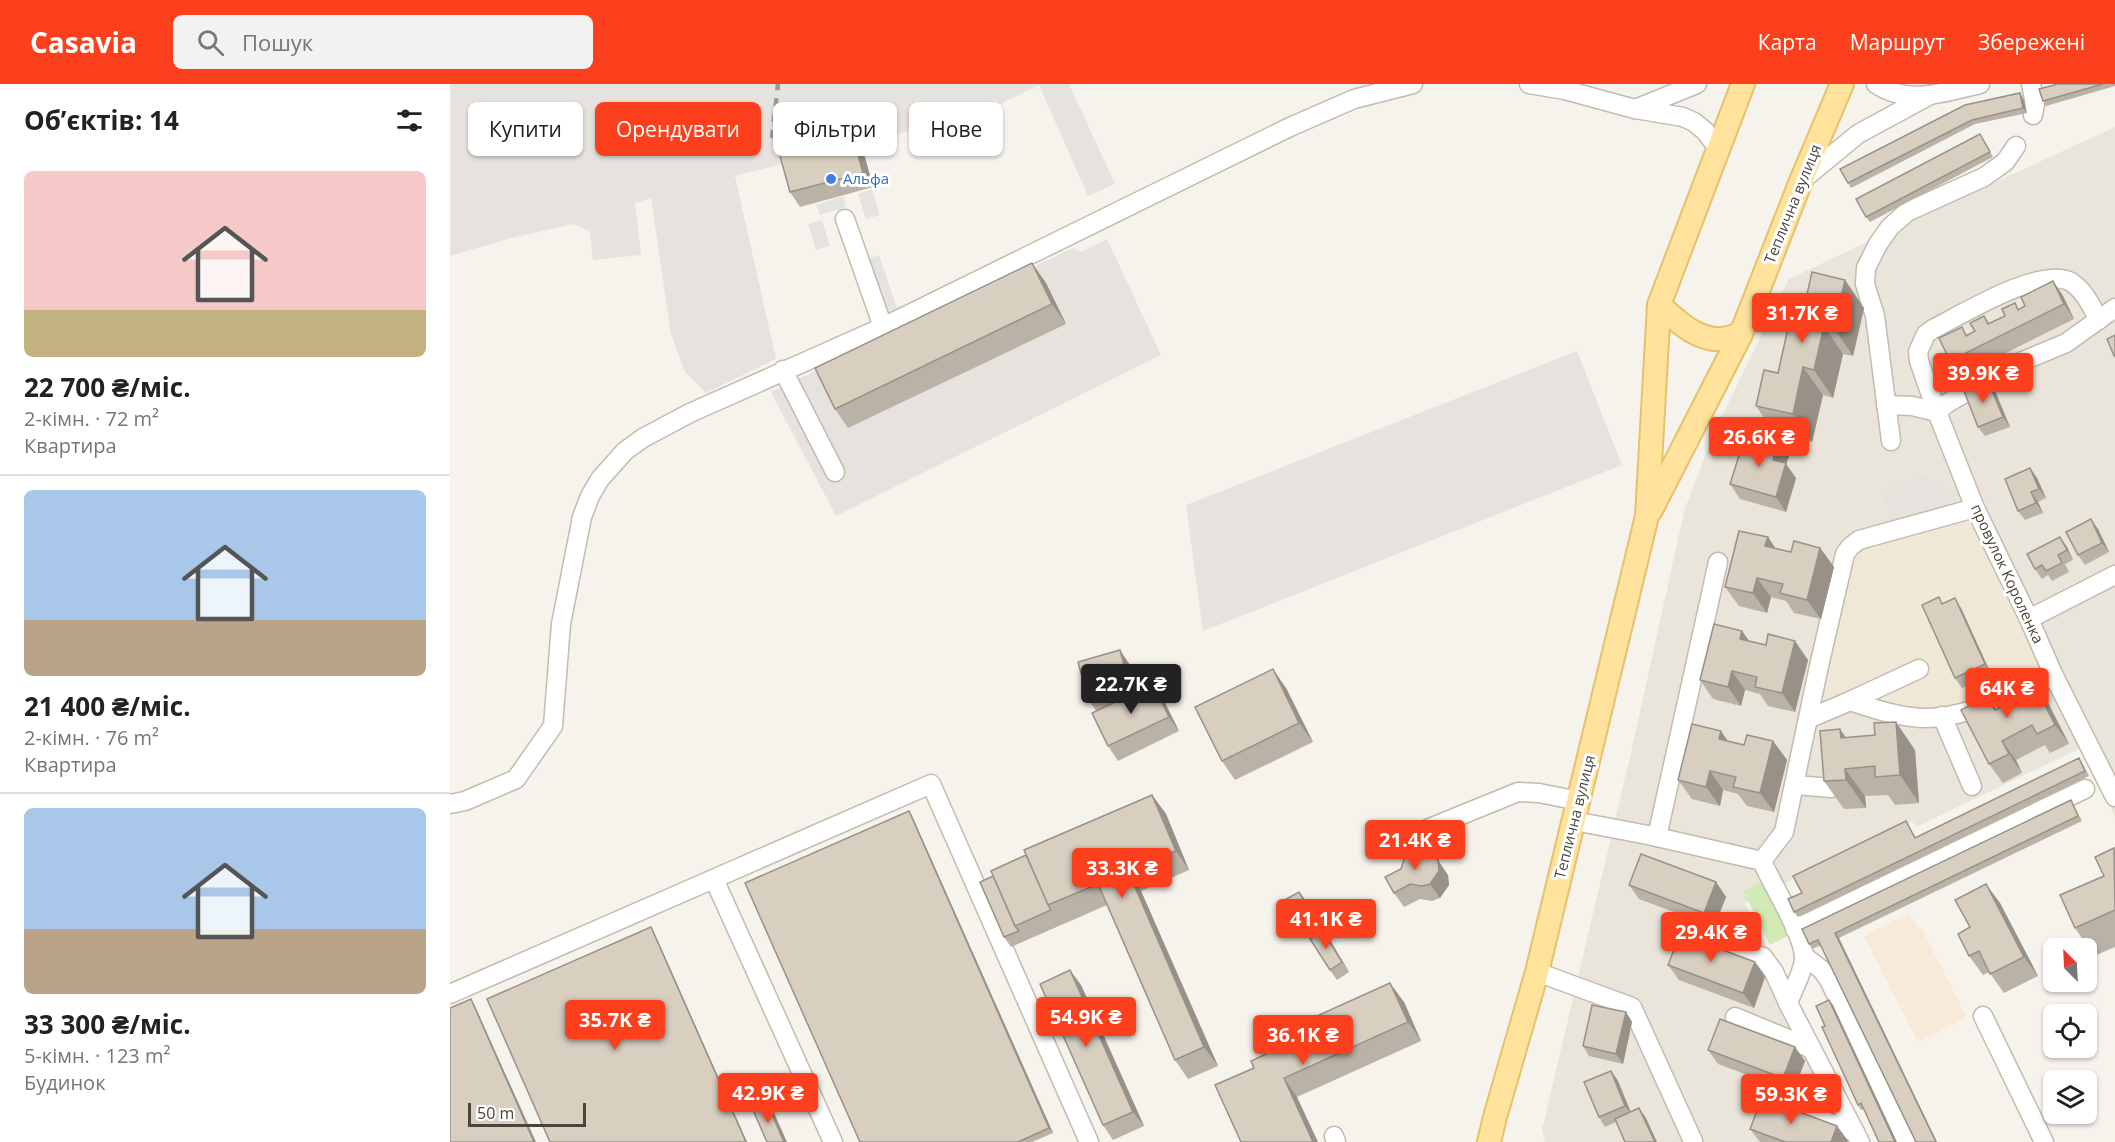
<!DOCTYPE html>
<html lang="uk">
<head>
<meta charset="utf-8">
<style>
  :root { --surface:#fff; --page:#f2f2f2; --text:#222; --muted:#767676; --line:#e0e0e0; --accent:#fc3f1d }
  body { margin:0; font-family:"Open Sans",sans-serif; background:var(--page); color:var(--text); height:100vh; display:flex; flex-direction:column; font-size:22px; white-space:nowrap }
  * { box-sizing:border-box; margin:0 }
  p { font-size:20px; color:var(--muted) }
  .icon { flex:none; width:33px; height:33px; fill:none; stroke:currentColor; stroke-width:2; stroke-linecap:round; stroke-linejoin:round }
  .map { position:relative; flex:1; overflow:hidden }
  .side { display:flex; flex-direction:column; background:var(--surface); width:450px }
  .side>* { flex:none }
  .banner { position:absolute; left:18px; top:18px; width:570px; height:54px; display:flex; gap:12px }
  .needle { width:39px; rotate:336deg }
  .tools { position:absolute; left:1593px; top:854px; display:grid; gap:12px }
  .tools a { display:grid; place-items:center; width:54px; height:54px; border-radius:9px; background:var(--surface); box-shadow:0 2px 4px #0004; font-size:30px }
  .scale { position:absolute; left:18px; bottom:15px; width:118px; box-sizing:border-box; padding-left:6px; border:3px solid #4b4439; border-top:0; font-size:16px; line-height:21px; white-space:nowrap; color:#4b4439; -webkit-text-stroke:4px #fff; paint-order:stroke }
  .price { position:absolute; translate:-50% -51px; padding:0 14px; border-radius:6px; background:var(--accent); color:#fff; font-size:20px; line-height:39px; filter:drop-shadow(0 2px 3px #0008) }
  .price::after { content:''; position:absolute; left:50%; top:36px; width:18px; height:14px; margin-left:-9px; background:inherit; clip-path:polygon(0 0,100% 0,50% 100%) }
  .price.active { background:#222; color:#fff }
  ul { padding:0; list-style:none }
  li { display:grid; align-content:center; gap:12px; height:318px; padding:0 24px }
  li+li { border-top:2px solid var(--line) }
  li span { display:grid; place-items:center; height:186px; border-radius:9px; color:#555 }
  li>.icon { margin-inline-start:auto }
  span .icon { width:108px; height:108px; fill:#fffc; stroke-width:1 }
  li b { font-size:26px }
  h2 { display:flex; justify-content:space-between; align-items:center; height:72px; padding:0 24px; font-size:26px }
  .tag { padding:0 21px; border-radius:9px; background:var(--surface); box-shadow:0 2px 4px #0004; font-size:21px; line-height:54px }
  .tag.active { background:var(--accent); color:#fff }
  header { display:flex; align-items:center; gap:36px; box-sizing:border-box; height:84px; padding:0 30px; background:var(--accent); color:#fff }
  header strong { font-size:28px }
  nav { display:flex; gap:33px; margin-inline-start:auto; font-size:21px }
  .search { width:420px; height:54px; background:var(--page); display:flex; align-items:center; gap:15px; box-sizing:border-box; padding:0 21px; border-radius:9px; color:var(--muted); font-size:22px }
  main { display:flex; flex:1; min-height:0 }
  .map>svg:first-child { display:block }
  .residential { fill:#eae5da }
  .commercial { fill:#f7ead8 }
  .industrial { fill:#e6e2dd }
  .education { fill:#efe8d6 }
  .green { fill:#d2eab5 }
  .parking { fill:#e5e3e0 }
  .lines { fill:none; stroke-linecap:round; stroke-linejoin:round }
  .minor-casing { stroke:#c2bbae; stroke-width:21 }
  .major-casing { stroke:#e6c16a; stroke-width:26 }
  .minor { stroke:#fff; stroke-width:18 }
  .major { stroke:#ffe39c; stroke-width:22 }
  .rail { stroke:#9a9a9a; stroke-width:4.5; stroke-dasharray:8 8; stroke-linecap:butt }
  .wall { fill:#bab2a6 }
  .shaded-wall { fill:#979187 }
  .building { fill:#d8cfc1; stroke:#979187; stroke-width:1.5 }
  .shop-dot { fill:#3f7fe0; stroke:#fff; stroke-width:2 }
  .labels { text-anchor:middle; stroke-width:6; stroke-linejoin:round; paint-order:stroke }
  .shop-label { font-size:15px; fill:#366cbe; stroke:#fff; text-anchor:start }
  .street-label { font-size:15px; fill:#4b4439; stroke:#fff }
</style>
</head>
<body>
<header>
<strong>Casavia</strong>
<div class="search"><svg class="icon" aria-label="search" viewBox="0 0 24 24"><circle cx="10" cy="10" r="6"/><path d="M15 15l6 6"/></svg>Пошук</div>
<nav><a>Карта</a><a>Маршрут</a><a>Збережені</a></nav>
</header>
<main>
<section class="side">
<h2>Об’єктів: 14<svg class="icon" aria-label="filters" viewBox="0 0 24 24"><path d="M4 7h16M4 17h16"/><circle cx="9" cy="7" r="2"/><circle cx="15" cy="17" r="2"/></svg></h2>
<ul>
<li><span style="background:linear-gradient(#f6c9c9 75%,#c2b280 0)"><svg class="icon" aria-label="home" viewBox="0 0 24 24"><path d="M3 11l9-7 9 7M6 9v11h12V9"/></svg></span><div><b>22 700 ₴/міс.</b><p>2-кімн. · 72 m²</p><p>Квартира</p></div></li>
<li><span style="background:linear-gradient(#a9c7e8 70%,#b9a48a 0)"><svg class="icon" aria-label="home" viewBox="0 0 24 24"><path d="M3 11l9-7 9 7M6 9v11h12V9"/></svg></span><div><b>21 400 ₴/міс.</b><p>2-кімн. · 76 m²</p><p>Квартира</p></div></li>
<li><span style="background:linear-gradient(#a9c7e8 65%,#b9a48a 0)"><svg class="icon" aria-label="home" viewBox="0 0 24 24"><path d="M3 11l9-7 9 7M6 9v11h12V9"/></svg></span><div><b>33 300 ₴/міс.</b><p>5-кімн. · 123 m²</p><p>Будинок</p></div></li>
</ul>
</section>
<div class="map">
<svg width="1665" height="1058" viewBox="0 0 1665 1058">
  <rect width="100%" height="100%" fill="#f6f3ec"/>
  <polygon class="residential" points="1665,43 1665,733 1631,664 1466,743 1462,737 1295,819 1415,1058 1095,1058 1092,1046 1180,673 1235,424 1266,344 1339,195 1491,123"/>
  <polygon class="commercial" points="1459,829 1468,846 1471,844 1517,933 1468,958 1414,852"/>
  <g class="industrial">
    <polygon points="0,0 619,0 665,100 638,112 589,1 536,27 285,92 326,275 256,309 235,288 221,250 201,114 185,119 191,171 143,176 140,148 124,140 61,154 0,172"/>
    <polygon points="657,155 711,271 386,432 321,308 623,164 631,168"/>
    <polygon points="1127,267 1172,381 753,547 736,421"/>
    <polygon points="1475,392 1505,409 1509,423 1442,441 1432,404"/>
  </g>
  <polygon class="education" points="1523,433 1591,583 1578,597 1516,625 1363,624 1406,465"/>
  <polygon class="green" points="1312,798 1339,851 1320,861 1293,807"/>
  <g class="parking">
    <polygon points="422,105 430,131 416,135 408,110"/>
    <polygon points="393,112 396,123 370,131 366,121"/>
    <polygon points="372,136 380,162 366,166 358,140"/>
    <polygon points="429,171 448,227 435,231 415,176"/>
  </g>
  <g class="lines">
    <g class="minor-casing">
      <g id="minor">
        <polyline points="1079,0 1115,6"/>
        <polyline points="1115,0 1115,6 1185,25 1233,33 1244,38 1255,47 1268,64"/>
        <path d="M1426 0C1459 22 1495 8 1530 0"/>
        <polyline points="1581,0 1585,20 1583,31"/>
        <polyline points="1185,25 1247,0"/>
        <polyline points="1351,97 1408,50 1480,11"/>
        <polyline points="395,135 433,243"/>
        <path d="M1649 236C1641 222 1635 207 1621 198 1592 181 1511 231 1483 245L1476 250 1468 268 1469 277 1487 328 1525 424 1579 535 1604 592 1665 713"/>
        <polyline points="333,286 385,388"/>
        <polyline points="1436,321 1462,322 1487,328"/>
        <polyline points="1487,328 1496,320 1561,282 1616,259 1665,224"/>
        <polyline points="1441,357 1425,232 1415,200 1416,184 1428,160 1440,143 1457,128 1534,93 1555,78 1566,62"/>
        <polyline points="1579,535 1665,491"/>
        <polyline points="1400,617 1469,585"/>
        <polyline points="1492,632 1522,702"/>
        <path d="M1358 635 1400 617C1424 625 1451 634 1477 634 1515 634 1570 609 1604 592"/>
        <polyline points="1345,701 1382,704"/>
        <polyline points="0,720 15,717 66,695 103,642 111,540 132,433 140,412 150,395 175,367 193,354 240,329 433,243 840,43 904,15 963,0"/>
        <polyline points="1124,737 1198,751 1312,777"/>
        <polyline points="977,745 1068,708 1089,709 1129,717"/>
        <polyline points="1207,753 1268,478"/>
        <polyline points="264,795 383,1058"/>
        <polyline points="1345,845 1635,705"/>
        <polyline points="1248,851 1313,873 1324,888 1338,919"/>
        <polyline points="1354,872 1372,886 1379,896 1456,1058"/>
        <polyline points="1087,888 1182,923 1243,1057"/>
        <polyline points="0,910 481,700 639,1058"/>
        <polyline points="1533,932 1594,1058"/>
        <polyline points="1285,933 1362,965"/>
        <polyline points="1328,1020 1405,1048"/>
        <polyline points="884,1052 886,1058"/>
        <path d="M1410 1058 1338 919C1343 905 1353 889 1354 875 1355 852 1322 801 1312 777L1334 748 1369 582 1395 470 1400 463 1409 456 1525 424"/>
      </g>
    </g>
    <g class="major-casing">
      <g id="major">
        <path d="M1209 221C1226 236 1247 257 1272 255 1278 254 1285 252 1291 250"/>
        <polyline points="1201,426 1291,250 1351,97 1392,0"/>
        <polyline points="1039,1058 1045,1033 1087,888 1197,432 1209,221 1293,0"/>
      </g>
    </g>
    <use href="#minor" class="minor"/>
    <use href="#major" class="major"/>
    <polyline class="rail" points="322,54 328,0"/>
  </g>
  <g class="wall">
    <polygon points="1608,0 1665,0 1665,2 1596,22 1593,17"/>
    <polygon points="1573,14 1577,29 1525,40 1401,104 1398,99 1515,21"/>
    <polygon points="1530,50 1543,73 1420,138 1416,133"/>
    <polygon points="403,52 413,66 423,103 350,123 340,108"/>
    <polygon points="1395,196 1414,224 1403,272 1393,270 1383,314 1373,311 1362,358 1325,350 1306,322"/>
    <polygon points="1603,197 1613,212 1624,235 1510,292 1500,277 1512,243 1517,251 1525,247 1534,232 1540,240 1575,222"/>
    <polygon points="596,199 616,240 398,344 385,325"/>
    <polygon points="1538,297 1545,307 1560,343 1535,352 1528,343"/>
    <polygon points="1298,367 1339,372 1336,380 1346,394 1336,428 1290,415 1280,400"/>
    <polygon points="1580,384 1587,394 1596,414 1588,418 1593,429 1575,436 1568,427"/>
    <polygon points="1648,445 1659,468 1635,481 1628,471"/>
    <polygon points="1318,453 1325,464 1341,468 1370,464 1384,483 1371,535 1344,529 1336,517 1321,513 1317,529 1289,522 1275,503"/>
    <polygon points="1610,453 1617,463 1623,476 1615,480 1619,488 1602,497 1598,491 1592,495 1585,485"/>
    <polygon points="1493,519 1511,524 1541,590 1512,604 1505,594"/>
    <polygon points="1300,557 1358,576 1345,628 1318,622 1310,610 1295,606 1291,622 1263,615 1250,596"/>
    <polygon points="680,581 687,608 703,600 713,615 729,647 668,677 658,662 646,627 638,615"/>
    <polygon points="836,604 863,658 785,696 772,677"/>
    <polygon points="1537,612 1546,625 1595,613 1619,660 1600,669 1595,661 1566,676 1572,689 1553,699 1539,680"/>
    <polygon points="1395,653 1465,666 1469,719 1445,721 1438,711 1415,712 1416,724 1394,725 1374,697"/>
    <polygon points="1323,657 1337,676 1324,728 1297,722 1288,710 1273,706 1270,722 1242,715 1228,696 1278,658 1294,661"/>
    <polygon points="1632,679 1639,692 1348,833 1344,828 1352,809 1456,737 1466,754"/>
    <polygon points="702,711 716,730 739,786 691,807 768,982 738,995 725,976 657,821 561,863 554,853 543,792 576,771"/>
    <polygon points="1621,716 1632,737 1389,854 1362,865 1359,860"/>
    <polygon points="459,727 462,732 603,1049 582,1058 410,1058"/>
    <polygon points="1665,765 1665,863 1644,872 1625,844 1654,792"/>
    <polygon points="998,791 999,801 990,814 982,817 970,815 954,823 944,809 935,793"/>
    <polygon points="1266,798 1276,813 1264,843 1189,815 1179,801"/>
    <polygon points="856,817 863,831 843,842 836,833"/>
    <polygon points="1550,819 1588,892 1554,909 1539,888 1533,891 1519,872 1520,843"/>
    <polygon points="873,847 899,888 887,896 880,886"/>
    <polygon points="1305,878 1315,893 1304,924 1229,896 1218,881"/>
    <polygon points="631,901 694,1042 663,1056 653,1041"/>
    <polygon points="954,918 971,957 847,1013 765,1001"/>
    <polygon points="1383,921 1414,1025 1411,1026 1408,1021 1375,942"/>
    <polygon points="1176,928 1182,938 1173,980 1139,972 1133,962"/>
    <polygon points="1345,963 1355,977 1343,1008 1268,980 1258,966"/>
    <polygon points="1161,987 1168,997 1181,1028 1189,1024 1196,1034 1166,1038 1155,1043 1149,1033"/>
    <polygon points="1387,1042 1398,1057 1397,1058 1310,1058 1300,1045"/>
  </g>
  <g class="shaded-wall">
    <polygon points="1570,9 1573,14 1577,29 1573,24"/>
    <polygon points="403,52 413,66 423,103 413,89"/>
    <polygon points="582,179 596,199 616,240 602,220"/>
    <polygon points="1395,196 1414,224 1403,272 1384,244"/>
    <polygon points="1603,197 1613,212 1624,235 1614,220"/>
    <polygon points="1374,242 1393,270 1383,314 1364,286"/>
    <polygon points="1353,283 1373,311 1362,358 1343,330"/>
    <polygon points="1538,297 1545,307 1560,343 1553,333"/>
    <polygon points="1328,358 1339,372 1336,380 1346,394 1336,428 1326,413 1323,376"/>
    <polygon points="1580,384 1587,394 1596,414 1589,405"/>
    <polygon points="1581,408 1588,418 1593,429 1586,419"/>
    <polygon points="1641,435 1648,445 1659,468 1652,459"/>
    <polygon points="1318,453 1331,473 1315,462"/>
    <polygon points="1610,453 1617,463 1623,476 1617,466"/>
    <polygon points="1370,464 1384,483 1371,535 1357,516"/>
    <polygon points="1307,494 1321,513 1317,529 1303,509"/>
    <polygon points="1505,514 1511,524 1541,590 1535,580"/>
    <polygon points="1292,547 1306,566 1290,555"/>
    <polygon points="1345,557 1358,576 1345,628 1332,609"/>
    <polygon points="670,566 680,581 690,618 680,604"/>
    <polygon points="823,585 836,604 863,658 849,639"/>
    <polygon points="1282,587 1295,606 1291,622 1278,603"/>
    <polygon points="1581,594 1595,613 1619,660 1605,641"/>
    <polygon points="703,600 713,615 729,647 719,633"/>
    <polygon points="1446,638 1465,666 1469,719 1450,691"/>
    <polygon points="1390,645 1409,673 1391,654"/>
    <polygon points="1271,647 1284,666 1269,655"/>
    <polygon points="1323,657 1337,676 1324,728 1310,709"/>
    <polygon points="1552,657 1566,676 1572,689 1559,670"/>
    <polygon points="1395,685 1415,712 1416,724 1396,696"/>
    <polygon points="1260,687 1273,706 1270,722 1256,703"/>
    <polygon points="702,711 716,730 739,786 726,767"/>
    <polygon points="459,727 462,732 603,1049 599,1044"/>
    <polygon points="988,776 998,791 999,801 990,814 980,800"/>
    <polygon points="678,787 691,807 768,982 754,963"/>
    <polygon points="1266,798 1276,813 1264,843 1254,829"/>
    <polygon points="1536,800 1550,819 1588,892 1574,873"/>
    <polygon points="849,808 856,817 863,831 857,821"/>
    <polygon points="201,843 204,848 297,1058 296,1058"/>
    <polygon points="873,847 880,856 899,888 892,878"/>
    <polygon points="1385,849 1389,854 1487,1058 1486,1058"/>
    <polygon points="1305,878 1315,893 1304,924 1293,909"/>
    <polygon points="620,886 631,901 694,1042 683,1028"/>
    <polygon points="940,899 954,918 971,957 958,938"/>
    <polygon points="21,915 24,920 86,1058 84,1058"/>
    <polygon points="1379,916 1383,921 1447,1058 1445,1058"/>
    <polygon points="1176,928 1182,938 1173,980 1166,970"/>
    <polygon points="1345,963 1355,977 1343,1008 1333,994"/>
    <polygon points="1161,987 1168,997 1182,1032 1175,1022"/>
    <polygon points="834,994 847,1013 868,1058 863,1058"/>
    <polygon points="317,1019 324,1029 337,1058 334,1058"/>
    <polygon points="1189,1024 1196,1034 1207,1058 1205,1058"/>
    <polygon points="1387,1042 1398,1057 1397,1058 1381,1058"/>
  </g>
  <g class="building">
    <polygon points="1608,0 1653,0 1593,17 1589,5"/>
    <polygon points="1570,9 1573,24 1522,36 1398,99 1390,85 1515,21"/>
    <polygon points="1530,50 1540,68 1416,133 1406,115"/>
    <polygon points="403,52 413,89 340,108 330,72"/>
    <polygon points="582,179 602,220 385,325 365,284"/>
    <polygon points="1362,188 1395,196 1384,244 1374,242 1364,286 1353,283 1343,330 1306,322 1314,286 1328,289 1340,235 1351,237"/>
    <polygon points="1603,197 1614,220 1500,277 1489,254 1512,243 1516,252 1525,247 1520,239 1534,232 1538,240 1555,232 1552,225 1565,219 1568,226 1575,222 1571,213"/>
    <polygon points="1665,251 1665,271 1664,272 1657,255"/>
    <polygon points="1538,297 1553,333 1528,343 1514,307"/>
    <polygon points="1303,350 1328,358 1323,376 1336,379 1326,413 1280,400 1291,365 1298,367"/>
    <polygon points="1580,384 1589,405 1581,408 1586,419 1568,427 1555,395"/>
    <polygon points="1641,435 1652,459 1628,471 1616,448"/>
    <polygon points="1289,447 1318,453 1315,462 1341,468 1344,457 1370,464 1357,516 1330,509 1333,500 1307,494 1303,509 1275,503"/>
    <polygon points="1610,453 1617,466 1608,471 1612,479 1596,487 1592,481 1585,485 1577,470"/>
    <polygon points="1489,513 1492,520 1505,514 1535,580 1505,594 1472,521"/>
    <polygon points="1264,540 1292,547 1290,555 1316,561 1318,550 1345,557 1332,609 1305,603 1307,593 1282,587 1278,603 1250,596"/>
    <polygon points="670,566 680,604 638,615 628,578"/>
    <polygon points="823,585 849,639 772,677 745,623"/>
    <polygon points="1581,594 1605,641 1587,650 1582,641 1552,657 1559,670 1539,680 1511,626 1537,612 1545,626 1566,615 1560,604"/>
    <polygon points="703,600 719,633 658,662 642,629"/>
    <polygon points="1446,638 1450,691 1425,693 1425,682 1395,685 1396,696 1374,697 1370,647 1390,645 1391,654 1425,651 1424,639"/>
    <polygon points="1242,640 1271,647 1269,655 1294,661 1297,651 1323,657 1310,709 1283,703 1286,693 1260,687 1256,703 1228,696"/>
    <polygon points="1629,674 1635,687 1344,828 1338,815 1352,809 1343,792 1456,737 1465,754"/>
    <polygon points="702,711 726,767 678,787 754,963 725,976 648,800 598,821 574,766"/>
    <polygon points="1621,716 1628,732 1385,849 1486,1058 1466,1058 1368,856 1359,860 1352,845"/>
    <polygon points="459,727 599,1044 568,1058 410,1058 295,799"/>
    <polygon points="1664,764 1665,826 1625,844 1610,811 1654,792 1645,773"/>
    <polygon points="972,765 983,769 988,776 989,787 980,800 972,802 960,800 944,809 935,793 951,785 954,775 961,767"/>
    <polygon points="1191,770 1266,798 1254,829 1179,801"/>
    <polygon points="576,771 598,821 601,826 565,842 541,787"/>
    <polygon points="543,792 565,842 569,847 554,853 530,798"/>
    <polygon points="1536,800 1574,873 1540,890 1529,867 1519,872 1508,850 1520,843 1505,816"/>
    <polygon points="849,808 857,821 836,833 829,819"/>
    <polygon points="201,843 296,1058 100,1058 37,915"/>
    <polygon points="873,847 892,878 880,886 860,855"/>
    <polygon points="1230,850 1305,878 1293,909 1218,881"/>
    <polygon points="620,886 683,1028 653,1041 590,900"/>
    <polygon points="940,899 958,938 834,994 863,1058 791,1058 765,1001 804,984 801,977 833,962 827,950"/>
    <polygon points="21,915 84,1058 0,1058 0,924"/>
    <polygon points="1379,916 1445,1058 1429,1058 1411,1019 1408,1021 1372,943 1375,942 1366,922"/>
    <polygon points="1142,921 1176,928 1166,970 1133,962"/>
    <polygon points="1270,935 1345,963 1333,994 1258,966"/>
    <polygon points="1161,987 1175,1022 1149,1033 1134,998"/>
    <polygon points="1312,1014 1387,1042 1381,1058 1335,1058 1300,1045"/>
    <polygon points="317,1019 334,1058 317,1058 303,1026"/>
    <polygon points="1189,1024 1205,1058 1175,1058 1165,1035"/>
  </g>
  <circle class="shop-dot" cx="381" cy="95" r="6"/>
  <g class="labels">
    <g class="shop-label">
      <text x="393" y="100">Альфа</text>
    </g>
    <g class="street-label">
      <text transform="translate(1343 120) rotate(-68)" y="5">Теплична вулиця</text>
      <text transform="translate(1557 490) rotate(65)" y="5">провулок Короленка</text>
      <text transform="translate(1125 733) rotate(-76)" y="5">Теплична вулиця</text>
    </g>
  </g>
</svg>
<div class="tools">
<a><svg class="needle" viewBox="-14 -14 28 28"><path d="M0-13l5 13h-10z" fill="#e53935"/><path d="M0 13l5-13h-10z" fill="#767676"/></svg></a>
<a><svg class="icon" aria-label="locate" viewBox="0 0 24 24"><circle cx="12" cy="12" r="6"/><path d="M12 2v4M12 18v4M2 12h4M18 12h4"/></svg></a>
<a><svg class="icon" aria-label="layers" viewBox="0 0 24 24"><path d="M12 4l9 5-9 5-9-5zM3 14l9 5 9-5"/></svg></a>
</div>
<div class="scale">50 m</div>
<b class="price" style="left:1352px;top:260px">31.7K ₴</b>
<b class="price" style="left:1533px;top:320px">39.9K ₴</b>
<b class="price" style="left:1309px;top:384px">26.6K ₴</b>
<b class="price active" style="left:681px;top:631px">22.7K ₴</b>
<b class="price" style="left:1557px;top:635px">64K ₴</b>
<b class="price" style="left:965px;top:787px">21.4K ₴</b>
<b class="price" style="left:672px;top:815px">33.3K ₴</b>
<b class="price" style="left:876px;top:866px">41.1K ₴</b>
<b class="price" style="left:1261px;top:879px">29.4K ₴</b>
<b class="price" style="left:636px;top:964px">54.9K ₴</b>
<b class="price" style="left:165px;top:967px">35.7K ₴</b>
<b class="price" style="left:853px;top:982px">36.1K ₴</b>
<b class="price" style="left:318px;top:1040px">42.9K ₴</b>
<b class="price" style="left:1341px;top:1041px">59.3K ₴</b>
<div class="banner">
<a class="tag">Купити</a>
<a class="tag active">Орендувати</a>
<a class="tag">Фільтри</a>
<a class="tag">Нове</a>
</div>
</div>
</main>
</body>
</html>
